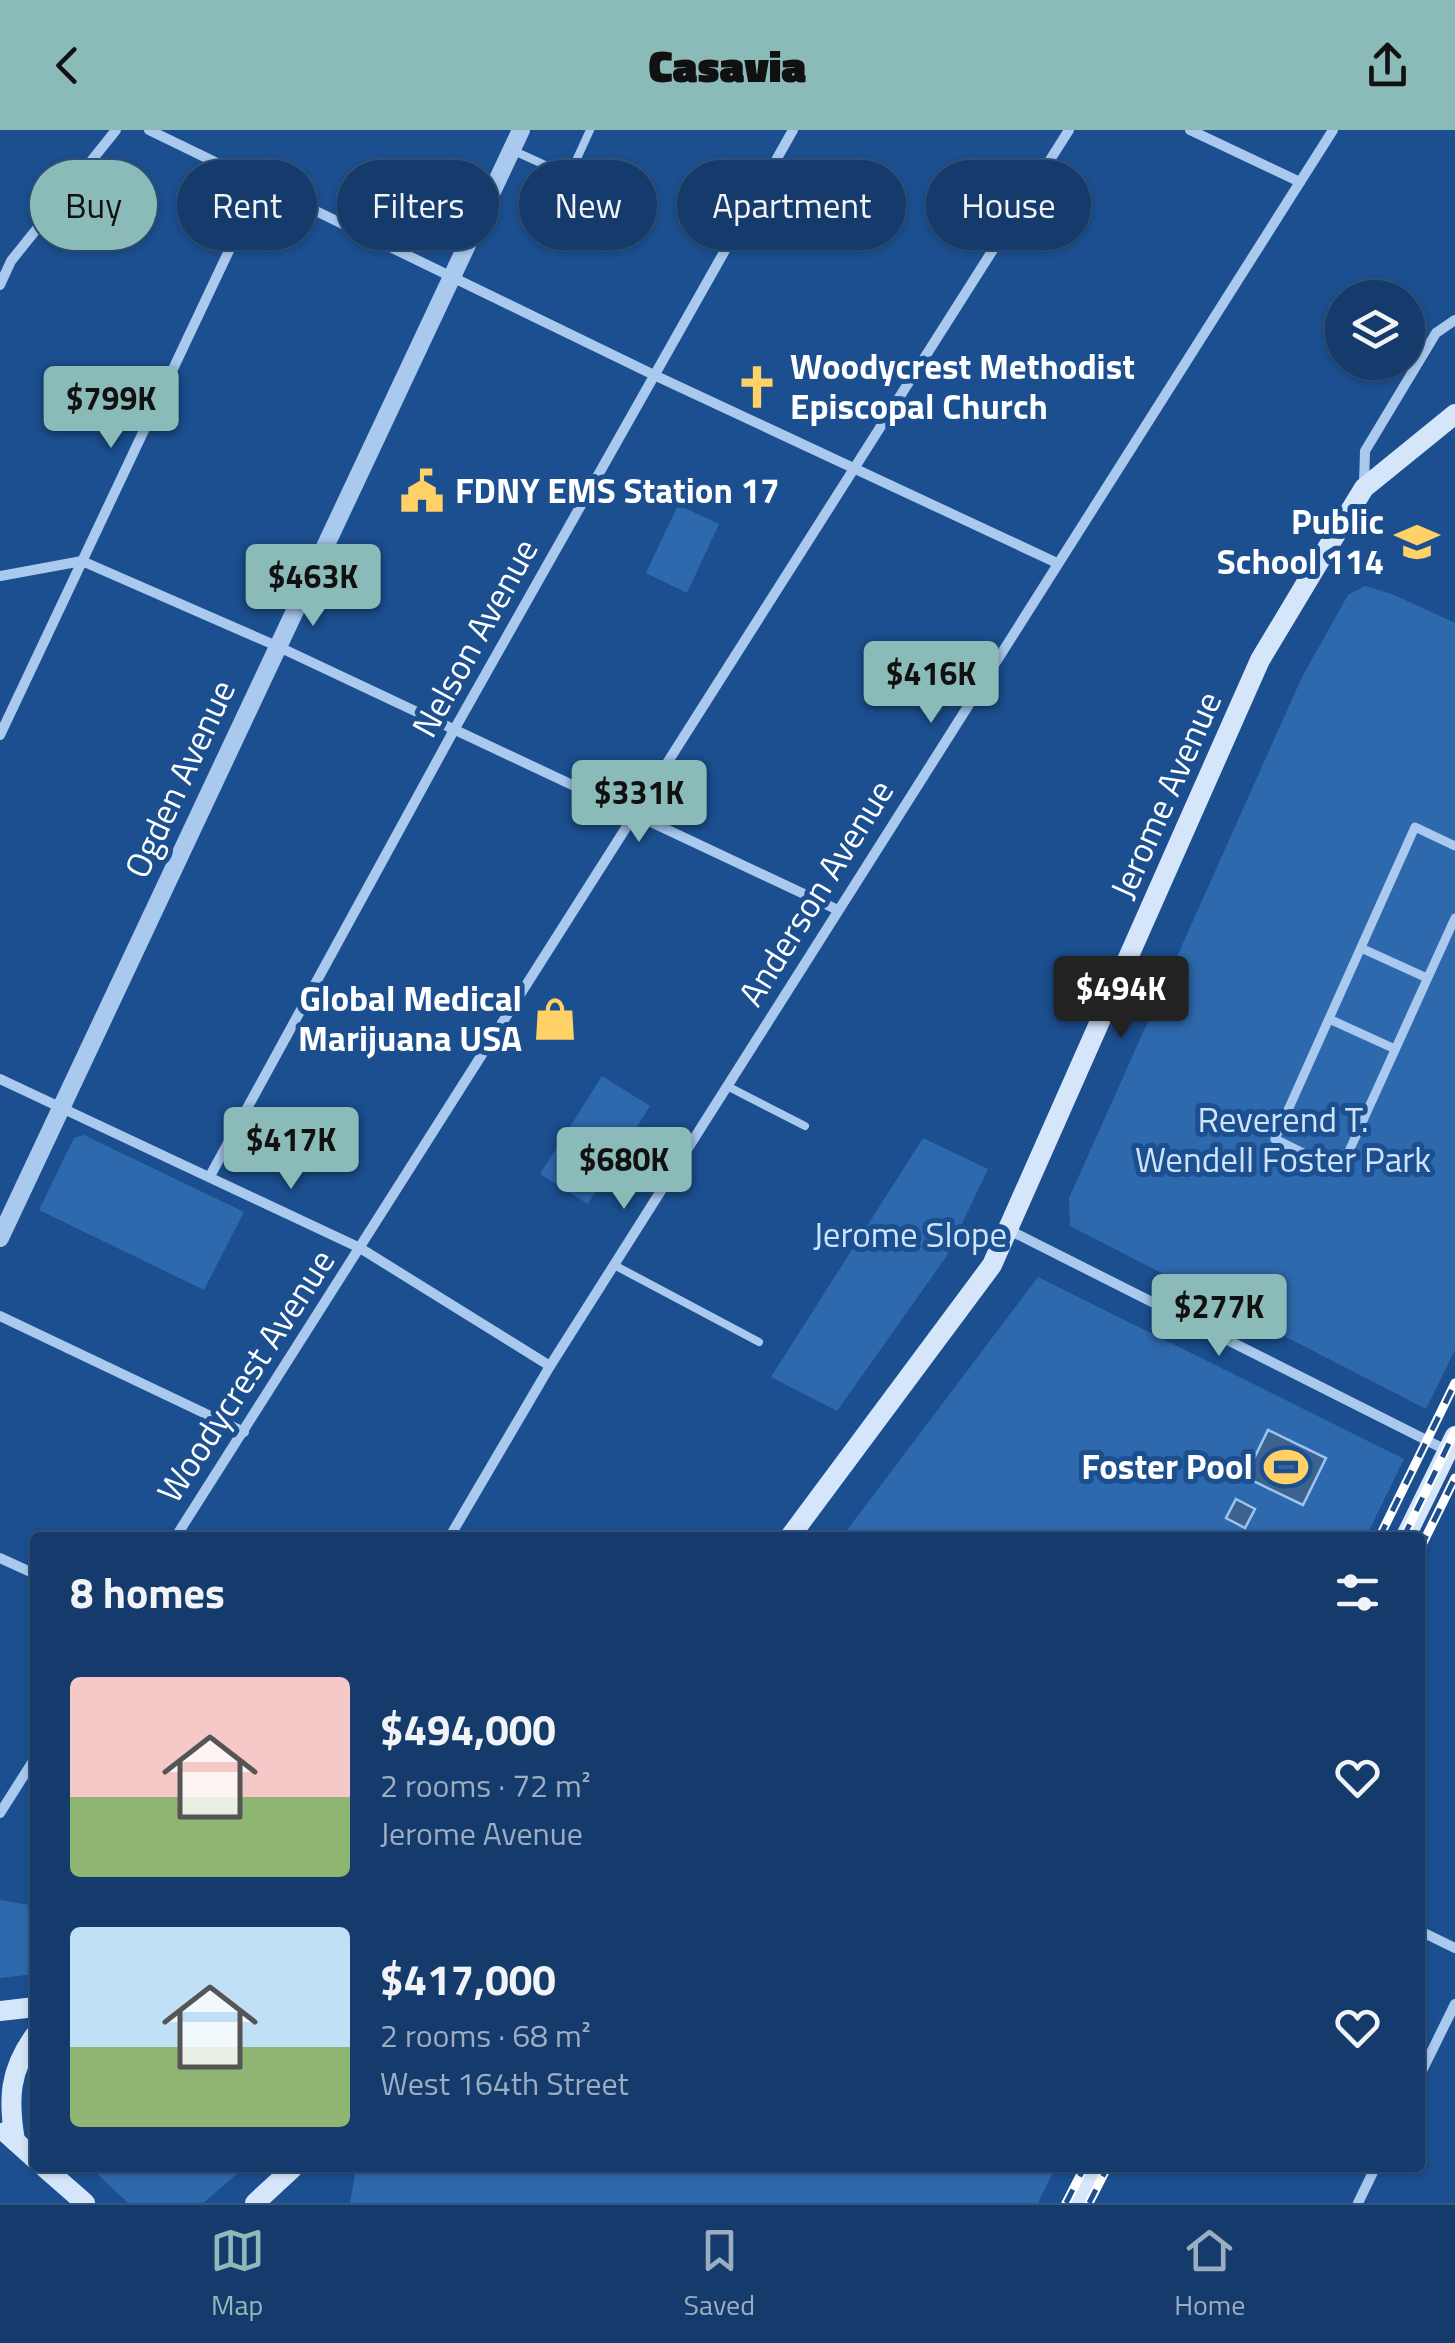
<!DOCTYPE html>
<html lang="en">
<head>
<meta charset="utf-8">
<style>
  :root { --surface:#143b6b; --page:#214673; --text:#f1f3f6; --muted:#9dadc1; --line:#33557e; --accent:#8bbbb9 }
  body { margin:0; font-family:"Titillium Web",sans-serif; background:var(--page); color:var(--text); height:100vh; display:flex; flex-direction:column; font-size:38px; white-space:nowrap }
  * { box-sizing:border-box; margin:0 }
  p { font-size:32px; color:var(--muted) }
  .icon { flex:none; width:55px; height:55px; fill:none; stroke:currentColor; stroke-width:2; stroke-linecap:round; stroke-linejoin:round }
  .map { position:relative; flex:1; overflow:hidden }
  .side { position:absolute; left:30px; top:1402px; width:1395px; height:640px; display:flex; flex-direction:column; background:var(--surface); border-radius:10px; box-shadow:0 2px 8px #0004,0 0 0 2px var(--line) }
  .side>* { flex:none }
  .hud { position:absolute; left:30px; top:30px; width:1395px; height:90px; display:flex; gap:20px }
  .buttons { position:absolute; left:1325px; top:150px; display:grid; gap:20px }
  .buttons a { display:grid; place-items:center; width:100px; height:100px; border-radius:50%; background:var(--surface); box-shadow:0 2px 8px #0004,0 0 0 2px var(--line); font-size:50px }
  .price { position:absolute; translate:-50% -85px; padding:0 22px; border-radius:10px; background:var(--accent); color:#111; font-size:32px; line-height:65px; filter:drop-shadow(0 2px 5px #0008) }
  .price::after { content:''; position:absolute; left:50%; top:60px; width:30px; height:22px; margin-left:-15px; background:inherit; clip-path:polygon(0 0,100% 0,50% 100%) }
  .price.selected { background:#222; color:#fff }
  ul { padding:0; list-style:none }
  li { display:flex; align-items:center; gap:30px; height:250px; padding:0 40px }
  li span { display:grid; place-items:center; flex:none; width:280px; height:200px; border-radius:10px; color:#555 }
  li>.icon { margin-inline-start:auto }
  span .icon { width:120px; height:120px; fill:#fffc; stroke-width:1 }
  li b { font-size:42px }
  h2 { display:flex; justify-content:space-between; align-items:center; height:120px; padding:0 40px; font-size:42px }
  .chip { padding:0 35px; border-radius:45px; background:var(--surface); box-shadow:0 2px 8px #0004,0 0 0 2px var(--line); font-size:35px; line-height:90px }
  .chip.selected { background:var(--accent); color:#111 }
  header { display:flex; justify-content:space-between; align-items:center; height:130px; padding:0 40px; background:var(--accent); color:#111; font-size:45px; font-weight:800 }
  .tabs { display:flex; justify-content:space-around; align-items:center; height:140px; border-top:2px solid var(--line); background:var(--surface); font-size:28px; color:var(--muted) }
  .tabs a { display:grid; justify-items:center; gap:5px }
  .tabs .selected { color:var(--accent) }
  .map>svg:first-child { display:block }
  .green { fill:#2e69ad }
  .water { fill:#3c6290; stroke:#9cc4f0; stroke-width:2.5 }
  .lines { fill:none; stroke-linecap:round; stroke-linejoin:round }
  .service { stroke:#a9c9ee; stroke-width:8 }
  .pedestrian { stroke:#a9c9ee; stroke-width:9 }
  .minor { stroke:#a9c9ee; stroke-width:10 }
  .tertiary { stroke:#a9c9ee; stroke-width:18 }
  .secondary { stroke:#d6e6fa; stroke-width:20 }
  .rail-casing { stroke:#fff; stroke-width:9 }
  .rail { stroke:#1b4f8f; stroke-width:5; stroke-dasharray:15; stroke-linecap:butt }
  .labels { text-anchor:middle; stroke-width:10; stroke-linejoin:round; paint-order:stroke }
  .poi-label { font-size:35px; font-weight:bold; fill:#fff; stroke:#1b4f8f; text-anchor:end }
  .street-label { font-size:35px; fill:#fff; stroke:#1b4f8f }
  .park-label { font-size:35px; fill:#cfe3fa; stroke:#1b4f8f }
</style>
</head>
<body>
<header><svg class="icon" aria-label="back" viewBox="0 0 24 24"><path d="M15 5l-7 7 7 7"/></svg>Casavia<svg class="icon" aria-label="share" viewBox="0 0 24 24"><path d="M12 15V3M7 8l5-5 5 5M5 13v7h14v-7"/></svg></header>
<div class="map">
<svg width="1455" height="2073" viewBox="0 0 1455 2073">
  <rect width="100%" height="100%" fill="#1b4f8f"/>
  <g class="green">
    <polygon points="678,375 719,394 687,463 646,443"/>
    <polygon points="1365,456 1392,464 1455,493 1455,1220 1426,1279 1070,1096 1069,1068 1302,547 1348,465"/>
    <polygon points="602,946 650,976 588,1074 540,1044"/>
    <polygon points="84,1005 244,1082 204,1160 39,1080 74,1008"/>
    <polygon points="923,1008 988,1039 946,1127 837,1281 771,1247"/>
    <polygon points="1038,1147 1404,1329 1366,1407 841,1408"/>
    <polygon points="0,1770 35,1776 35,1844 0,1848"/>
    <polygon points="91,2038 244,2038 203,2073 128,2073"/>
    <polygon points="356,2038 1055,2038 1038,2073 350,2073"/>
  </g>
  <g class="water">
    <polygon points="1268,1300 1326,1328 1303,1375 1245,1347"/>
    <polygon points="1236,1369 1255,1379 1245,1398 1226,1388"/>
  </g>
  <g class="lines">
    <g class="service">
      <polyline points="512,20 569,46 590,0"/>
      <polyline points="400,68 473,102"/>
      <polyline points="727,956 805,996"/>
      <polyline points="614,1135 759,1212"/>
    </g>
    <g class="pedestrian">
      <polyline points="1455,716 1415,697 1275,1009 1340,1041 1455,788"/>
      <polyline points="1361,818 1427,848"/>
      <polyline points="1329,889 1395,919"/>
    </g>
    <g class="minor">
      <polyline points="149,0 654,245 1057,433"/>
      <polyline points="1190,0 1300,52"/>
      <polyline points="0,155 11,131 116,0"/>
      <polyline points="1364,354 1365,321 1436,203 1455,190"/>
      <polyline points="0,446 82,431 279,517 838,780"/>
      <polyline points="0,605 260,55"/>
      <polyline points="0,949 360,1118 550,1236"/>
      <polyline points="210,1046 454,600 793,0"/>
      <polyline points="1009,1100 1450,1322"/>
      <polyline points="0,1186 244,1302"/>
      <polyline points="175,1408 1069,0"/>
      <polyline points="449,1408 550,1236 1333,0"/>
      <polyline points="0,1428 35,1444"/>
      <polyline points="0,1683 35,1628"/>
      <polyline points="1420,1801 1455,1818"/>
      <polyline points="1420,1945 1455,1874"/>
      <polyline points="1358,2073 1375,2038"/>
    </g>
    <polyline class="tertiary" points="0,1108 521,0"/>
    <g class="secondary">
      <polyline points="789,1408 992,1135 1260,530 1323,425 1364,358 1455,284"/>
      <polyline points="1405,1408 1455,1306"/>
      <polyline points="0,1881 35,1877"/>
      <polyline points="5,2002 35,2029"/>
      <path d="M15 2011C8 1969 9 1941 35 1905"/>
      <polyline points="45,2038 85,2073"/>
      <polyline points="255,2073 293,2038"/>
      <polyline points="1078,2073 1095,2038"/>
    </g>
    <g class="rail-casing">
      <g id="rail">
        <polyline points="1379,1408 1455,1253"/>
        <polyline points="1403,1408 1455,1301"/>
        <polyline points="1420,1419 1455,1348"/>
        <polyline points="1066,2073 1084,2038"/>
        <polyline points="1089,2073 1107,2038"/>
      </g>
    </g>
    <use href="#rail" class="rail"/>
  </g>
  <defs>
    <g id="church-bare" transform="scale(3.45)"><path d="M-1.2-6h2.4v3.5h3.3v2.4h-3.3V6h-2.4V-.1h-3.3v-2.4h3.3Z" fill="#ffd166" stroke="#1b4f8f" stroke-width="2.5" paint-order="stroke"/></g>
    <g id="civic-bare" transform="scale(3.45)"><path d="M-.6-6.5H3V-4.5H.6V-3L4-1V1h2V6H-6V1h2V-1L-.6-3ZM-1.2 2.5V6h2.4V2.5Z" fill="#ffd166" stroke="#1b4f8f" stroke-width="2.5" paint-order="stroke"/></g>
    <g id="school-bare" transform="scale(3.45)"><path d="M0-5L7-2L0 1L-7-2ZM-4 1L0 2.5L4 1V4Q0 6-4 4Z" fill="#ffd166" stroke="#1b4f8f" stroke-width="2.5" paint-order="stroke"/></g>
    <g id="shop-bare" transform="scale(3.45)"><path d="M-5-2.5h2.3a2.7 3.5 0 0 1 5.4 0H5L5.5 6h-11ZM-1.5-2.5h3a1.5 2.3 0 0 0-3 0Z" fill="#ffd166" stroke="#1b4f8f" stroke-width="2.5" paint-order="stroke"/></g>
    <g id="stadium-bare" transform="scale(3.45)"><path d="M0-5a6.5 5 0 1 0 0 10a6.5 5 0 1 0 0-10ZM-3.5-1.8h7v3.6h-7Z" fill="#ffd166" stroke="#1b4f8f" stroke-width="2.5" paint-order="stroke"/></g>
  </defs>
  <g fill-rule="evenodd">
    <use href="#church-bare" x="757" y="257"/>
    <use href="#civic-bare" x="422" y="361"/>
    <use href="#school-bare" x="1417" y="412"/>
    <use href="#shop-bare" x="555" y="889"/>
    <use href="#stadium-bare" x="1286" y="1337"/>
  </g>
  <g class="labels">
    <g class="poi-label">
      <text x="790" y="249" text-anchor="start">Woodycrest Methodist<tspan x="790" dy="40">Episcopal Church</tspan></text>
      <text x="455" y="373" text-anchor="start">FDNY EMS Station 17</text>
      <text x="1384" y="404">Public<tspan x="1384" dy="40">School 114</tspan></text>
      <text x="522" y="881">Global Medical<tspan x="522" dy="40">Marijuana USA</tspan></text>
      <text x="1253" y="1349">Foster Pool</text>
    </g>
    <g class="street-label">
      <text transform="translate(475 508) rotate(-61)" y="12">Nelson Avenue</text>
      <text transform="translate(180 649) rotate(-65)" y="12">Ogden Avenue</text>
      <text transform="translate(1166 665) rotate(-66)" y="12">Jerome Avenue</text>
      <text transform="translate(816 763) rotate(-58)" y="12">Anderson Avenue</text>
      <text transform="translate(246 1246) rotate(-57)" y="12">Woodycrest Avenue</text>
    </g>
    <g class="park-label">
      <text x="1283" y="1002">Reverend T.<tspan x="1283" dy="40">Wendell Foster Park</tspan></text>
      <text x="910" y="1117">Jerome Slope</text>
    </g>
  </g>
</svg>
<div class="buttons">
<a><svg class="icon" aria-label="layers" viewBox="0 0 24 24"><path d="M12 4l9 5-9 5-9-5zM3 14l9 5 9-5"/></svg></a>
</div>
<b class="price" style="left:111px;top:321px">$799K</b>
<b class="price" style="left:313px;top:499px">$463K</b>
<b class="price" style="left:931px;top:596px">$416K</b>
<b class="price" style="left:639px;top:715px">$331K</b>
<b class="price selected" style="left:1121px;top:911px">$494K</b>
<b class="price" style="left:291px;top:1062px">$417K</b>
<b class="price" style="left:624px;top:1082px">$680K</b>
<b class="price" style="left:1219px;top:1229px">$277K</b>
<div class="hud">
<a class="chip selected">Buy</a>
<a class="chip">Rent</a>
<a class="chip">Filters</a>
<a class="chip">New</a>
<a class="chip">Apartment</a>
<a class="chip">House</a>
</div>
<section class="side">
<h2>8 homes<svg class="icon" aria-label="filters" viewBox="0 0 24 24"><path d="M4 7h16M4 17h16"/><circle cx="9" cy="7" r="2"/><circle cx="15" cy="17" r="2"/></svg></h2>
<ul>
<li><span style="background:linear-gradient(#f6c9c9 60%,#8fb573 0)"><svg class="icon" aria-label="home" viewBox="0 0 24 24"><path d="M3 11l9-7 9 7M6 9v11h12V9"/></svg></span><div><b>$494,000</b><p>2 rooms · 72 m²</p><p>Jerome Avenue</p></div><svg class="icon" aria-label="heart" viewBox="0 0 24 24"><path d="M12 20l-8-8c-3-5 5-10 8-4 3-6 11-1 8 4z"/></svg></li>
<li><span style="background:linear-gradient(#bfe0f5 60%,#8fb573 0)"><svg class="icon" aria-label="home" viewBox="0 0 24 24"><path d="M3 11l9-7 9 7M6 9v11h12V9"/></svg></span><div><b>$417,000</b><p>2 rooms · 68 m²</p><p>West 164th Street</p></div><svg class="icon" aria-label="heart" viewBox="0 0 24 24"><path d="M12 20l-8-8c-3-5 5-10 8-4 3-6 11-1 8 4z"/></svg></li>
</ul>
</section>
</div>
<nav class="tabs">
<a class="selected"><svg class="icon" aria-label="map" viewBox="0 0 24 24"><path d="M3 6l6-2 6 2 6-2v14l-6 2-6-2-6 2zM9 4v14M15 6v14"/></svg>Map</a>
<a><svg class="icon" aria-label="saved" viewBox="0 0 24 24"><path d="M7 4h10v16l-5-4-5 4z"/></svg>Saved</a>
<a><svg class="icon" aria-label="home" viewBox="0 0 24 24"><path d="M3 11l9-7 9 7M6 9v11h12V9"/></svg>Home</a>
</nav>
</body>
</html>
